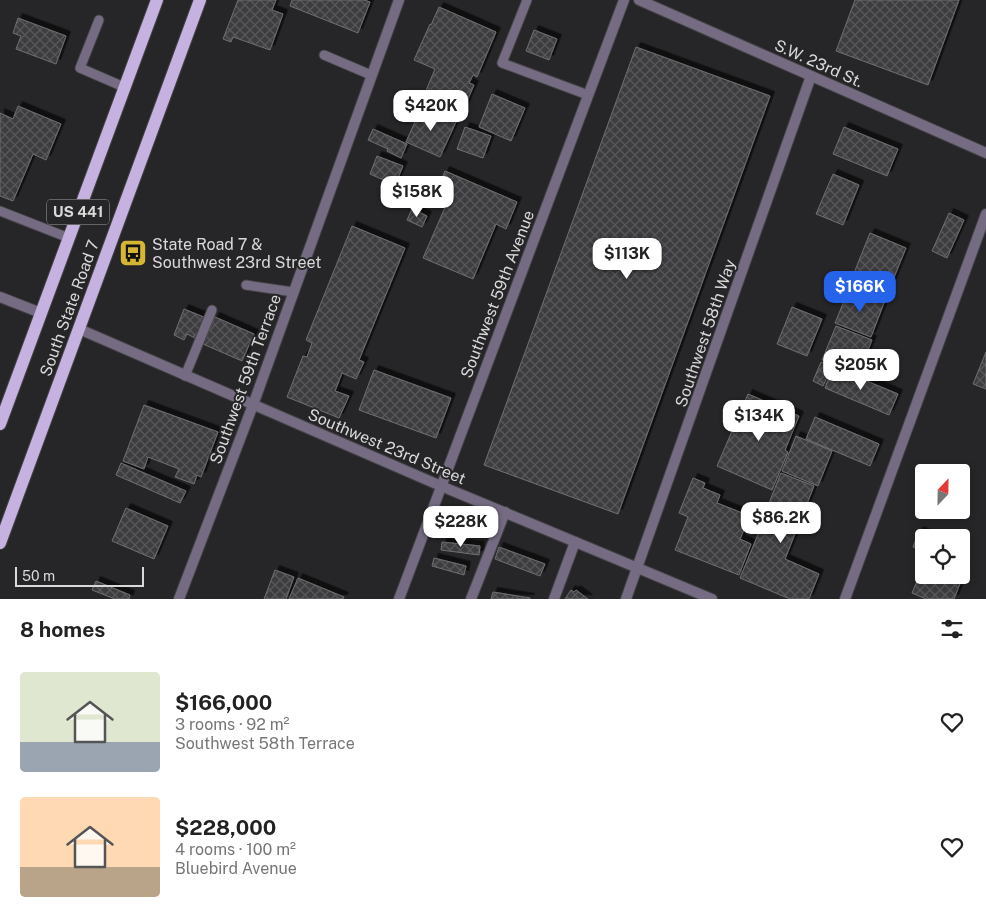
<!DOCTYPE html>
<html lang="en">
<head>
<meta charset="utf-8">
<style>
  :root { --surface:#fff; --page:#f6f6f6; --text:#222; --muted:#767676; --accent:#2563eb }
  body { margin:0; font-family:"Public Sans",sans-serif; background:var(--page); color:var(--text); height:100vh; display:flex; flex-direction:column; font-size:19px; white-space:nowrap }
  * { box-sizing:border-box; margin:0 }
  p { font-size:16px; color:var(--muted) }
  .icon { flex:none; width:28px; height:28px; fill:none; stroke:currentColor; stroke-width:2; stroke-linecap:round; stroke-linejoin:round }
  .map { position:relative; height:599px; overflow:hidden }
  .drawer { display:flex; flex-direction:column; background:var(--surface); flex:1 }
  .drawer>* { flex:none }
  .needle { width:32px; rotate:22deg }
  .buttons { position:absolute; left:915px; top:464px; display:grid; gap:10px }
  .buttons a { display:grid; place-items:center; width:55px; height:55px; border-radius:5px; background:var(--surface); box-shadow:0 2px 8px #0003; font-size:25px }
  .scale { position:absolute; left:15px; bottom:12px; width:129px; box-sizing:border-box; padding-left:5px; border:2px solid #d9d9da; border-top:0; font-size:14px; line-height:18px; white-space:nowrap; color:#d9d9da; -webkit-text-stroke:4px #262528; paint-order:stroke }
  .price { position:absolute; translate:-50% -42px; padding:0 11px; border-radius:10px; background:#fff; color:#222; font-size:16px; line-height:32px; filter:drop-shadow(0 1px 2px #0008) }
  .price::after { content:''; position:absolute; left:50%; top:30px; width:15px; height:11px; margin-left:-8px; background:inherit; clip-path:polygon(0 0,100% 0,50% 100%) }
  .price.current { background:var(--accent); color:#fff }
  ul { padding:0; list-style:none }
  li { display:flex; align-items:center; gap:15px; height:125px; padding:0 20px }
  li span { display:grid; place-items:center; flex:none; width:140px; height:100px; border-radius:5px; color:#555 }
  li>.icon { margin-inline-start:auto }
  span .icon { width:60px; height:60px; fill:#fffc; stroke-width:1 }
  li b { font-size:21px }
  h2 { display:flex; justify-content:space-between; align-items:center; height:60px; padding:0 20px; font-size:21px }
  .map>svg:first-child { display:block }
  .building { fill:url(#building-cross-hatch); stroke:#706e71; filter:url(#shadow) }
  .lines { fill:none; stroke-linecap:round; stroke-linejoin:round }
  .service-casing { stroke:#434244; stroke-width:11 }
  .minor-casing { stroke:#434244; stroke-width:12 }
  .primary-casing { stroke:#434244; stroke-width:14 }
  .service { stroke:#756b83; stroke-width:9 }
  .minor { stroke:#756b83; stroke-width:10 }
  .primary { stroke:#c6b2e1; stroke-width:12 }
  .labels { text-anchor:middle; stroke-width:4; stroke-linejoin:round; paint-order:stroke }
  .shield { fill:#262528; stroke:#a3a3a5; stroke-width:1 }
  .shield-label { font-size:15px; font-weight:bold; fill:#d9d9da }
  .street-label { font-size:16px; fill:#d9d9da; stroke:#262528 }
  .poi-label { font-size:16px; fill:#d9d9da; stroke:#262528; text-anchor:start }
</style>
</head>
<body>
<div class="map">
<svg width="986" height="599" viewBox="0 0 986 599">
  <defs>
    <pattern id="building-cross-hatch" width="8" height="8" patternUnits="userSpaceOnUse" patternTransform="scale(1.25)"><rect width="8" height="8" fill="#3e3d40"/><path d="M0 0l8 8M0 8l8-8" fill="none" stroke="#59585b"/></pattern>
    <filter id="shadow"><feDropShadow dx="4.5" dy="-4.5" stdDeviation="0" flood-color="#0009"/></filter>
  </defs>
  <rect width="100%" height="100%" fill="#262528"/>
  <g class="building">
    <polygon points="238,0 276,0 272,10 283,14 270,50 233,37 231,42 223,39"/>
    <polygon points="292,0 364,0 370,2 358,33 290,6"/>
    <polygon points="855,0 959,0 928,85 836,51"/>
    <polygon points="439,7 496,32 477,77 473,75 469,83 474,85 458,122 420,105 435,69 414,60 430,24 431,25"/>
    <polygon points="18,18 66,36 56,64 16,49 21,36 13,33"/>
    <polygon points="534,30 557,39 549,60 526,51"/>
    <polygon points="636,47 770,96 618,514 484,465"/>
    <polygon points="492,94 525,108 511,141 479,127"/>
    <polygon points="18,106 61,124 46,160 33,154 13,201 0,196 0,113 13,119"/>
    <polygon points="421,108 456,122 440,157 406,142"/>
    <polygon points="465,127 491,136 483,158 457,149"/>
    <polygon points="844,127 898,149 887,176 833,154"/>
    <polygon points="373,129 407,144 401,158 387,151 388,149 368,140"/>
    <polygon points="377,156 403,166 395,185 370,174"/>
    <polygon points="445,171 517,202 506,229 496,224 473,279 423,258 447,203 434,197"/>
    <polygon points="833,174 859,185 843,225 816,214"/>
    <polygon points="412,209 427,216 422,227 407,220"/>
    <polygon points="949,213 964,220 947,258 932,251"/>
    <polygon points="352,226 405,248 359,360 364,362 356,379 342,373 335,391 349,396 339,418 287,397 303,356 307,357 312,343 306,340"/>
    <polygon points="870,233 906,248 884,302 848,288"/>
    <polygon points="849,289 884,303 871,337 835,323"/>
    <polygon points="792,307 822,319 807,356 777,344"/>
    <polygon points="184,309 206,318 197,339 187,334 184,340 174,335"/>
    <polygon points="215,317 254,334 242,361 203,344"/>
    <polygon points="836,326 872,340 858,375 822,360"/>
    <polygon points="986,352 986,389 973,384"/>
    <polygon points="821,362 832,367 823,386 813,381"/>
    <polygon points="833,367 898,394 889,415 825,388"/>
    <polygon points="374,370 451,398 436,438 359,410"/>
    <polygon points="748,394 799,416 785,450 788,452 772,490 717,466"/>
    <polygon points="144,405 218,432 201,477 197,475 194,484 175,477 179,469 148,457 144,469 123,461"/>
    <polygon points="815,417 879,444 870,466 806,439"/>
    <polygon points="796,436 832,451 818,486 782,471"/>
    <polygon points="121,463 186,491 180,503 116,475"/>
    <polygon points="781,473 814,486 785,559 819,574 809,599 790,599 740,578 769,508 767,508"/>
    <polygon points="693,478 705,483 703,488 720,495 717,503 750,516 740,539 751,544 739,575 675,550 688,517 679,513"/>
    <polygon points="126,508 168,526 154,559 112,541"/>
    <polygon points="919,531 934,538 924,538 924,552 913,547"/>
    <polygon points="442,542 480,546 479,555 441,550"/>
    <polygon points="499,547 545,564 540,576 495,559"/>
    <polygon points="434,558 466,566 464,575 432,566"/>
    <polygon points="924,565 924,575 961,575 961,569 965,571 954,599 926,599 912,593"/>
    <polygon points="275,570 294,577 286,599 264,599"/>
    <polygon points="298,578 344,597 343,599 289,599"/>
    <polygon points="96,581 130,595 129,599 115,599 92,590"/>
    <polygon points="571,590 574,592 576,590 588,599 565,599"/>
    <polygon points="493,592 530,598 530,599 491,599"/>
  </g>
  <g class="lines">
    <g class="service-casing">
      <g id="service">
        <polyline points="527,0 502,63 588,95"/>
        <polyline points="99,20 80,68 124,87"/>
        <polyline points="324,55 371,75"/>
        <polyline points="0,211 69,238"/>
        <polyline points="246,285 293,292"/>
        <polyline points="185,376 212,310"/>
      </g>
    </g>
    <g class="minor-casing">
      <g id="minor">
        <polyline points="639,0 986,153"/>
        <polyline points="0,297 41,313"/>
        <polyline points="79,329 441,486 712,599"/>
        <polyline points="179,599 253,405 399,0"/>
        <polyline points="399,599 624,0"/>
        <polyline points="471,599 505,512"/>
        <polyline points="554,599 575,542"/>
        <polyline points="626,599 811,76"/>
        <polyline points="845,599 986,214"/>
      </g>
    </g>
    <g class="primary-casing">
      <g id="primary">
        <polyline points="0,424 157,0"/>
        <polyline points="0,543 200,0"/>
      </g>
    </g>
    <use href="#service" class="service"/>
    <use href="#minor" class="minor"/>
    <use href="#primary" class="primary"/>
  </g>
  <defs>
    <g id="bus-square" transform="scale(1.4375)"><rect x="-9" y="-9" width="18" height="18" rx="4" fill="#d5b534" stroke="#262528"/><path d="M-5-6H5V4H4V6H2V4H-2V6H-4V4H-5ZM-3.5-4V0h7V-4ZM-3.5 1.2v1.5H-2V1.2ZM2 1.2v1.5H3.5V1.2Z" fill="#111"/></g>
  </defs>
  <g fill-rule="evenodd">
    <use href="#bus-square" x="133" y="253"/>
  </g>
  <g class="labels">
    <rect class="shield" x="47" y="199.5" width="62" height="25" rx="4"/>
    <g class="shield-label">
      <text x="78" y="217">US 441</text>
    </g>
    <g class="street-label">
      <text transform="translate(819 63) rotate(24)" y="6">S.W. 23rd St.</text>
      <text transform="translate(497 294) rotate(-69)" y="6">Southwest 59th Avenue</text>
      <text transform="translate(69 308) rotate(-70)" y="6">South State Road 7</text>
      <text transform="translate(705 333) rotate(-71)" y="6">Southwest 58th Way</text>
      <text transform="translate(245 379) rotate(-70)" y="6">Southwest 59th Terrace</text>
      <text transform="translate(387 446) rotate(23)" y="6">Southwest 23rd Street</text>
    </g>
    <g class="poi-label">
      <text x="152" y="250">State Road 7 &amp;<tspan x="152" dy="18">Southwest 23rd Street</tspan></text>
    </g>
  </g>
</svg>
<div class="buttons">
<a><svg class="needle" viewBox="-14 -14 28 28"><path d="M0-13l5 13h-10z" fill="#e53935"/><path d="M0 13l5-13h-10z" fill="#767676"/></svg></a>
<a><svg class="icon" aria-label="locate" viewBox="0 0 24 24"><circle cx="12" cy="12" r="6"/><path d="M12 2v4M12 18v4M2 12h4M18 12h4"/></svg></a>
</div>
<div class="scale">50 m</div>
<b class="price" style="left:431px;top:132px">$420K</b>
<b class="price" style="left:417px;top:218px">$158K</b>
<b class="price" style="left:627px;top:280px">$113K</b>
<b class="price current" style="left:860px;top:313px">$166K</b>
<b class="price" style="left:861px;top:391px">$205K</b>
<b class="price" style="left:759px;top:442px">$134K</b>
<b class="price" style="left:781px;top:544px">$86.2K</b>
<b class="price" style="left:461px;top:548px">$228K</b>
</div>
<section class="drawer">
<h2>8 homes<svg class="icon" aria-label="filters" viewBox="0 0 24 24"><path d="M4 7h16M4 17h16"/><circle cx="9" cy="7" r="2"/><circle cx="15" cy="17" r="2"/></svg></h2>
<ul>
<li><span style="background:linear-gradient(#dfe7d0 70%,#9aa5b1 0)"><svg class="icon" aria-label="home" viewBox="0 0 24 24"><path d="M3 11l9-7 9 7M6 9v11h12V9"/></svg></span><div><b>$166,000</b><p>3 rooms · 92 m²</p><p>Southwest 58th Terrace</p></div><svg class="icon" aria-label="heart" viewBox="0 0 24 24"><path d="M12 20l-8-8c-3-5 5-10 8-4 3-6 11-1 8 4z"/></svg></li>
<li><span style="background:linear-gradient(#ffd9b3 70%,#b9a48a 0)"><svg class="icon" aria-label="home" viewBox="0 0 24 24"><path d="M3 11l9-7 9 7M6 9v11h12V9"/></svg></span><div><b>$228,000</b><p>4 rooms · 100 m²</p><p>Bluebird Avenue</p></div><svg class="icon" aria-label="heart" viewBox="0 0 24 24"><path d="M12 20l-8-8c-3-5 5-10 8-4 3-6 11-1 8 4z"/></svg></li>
</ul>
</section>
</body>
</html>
